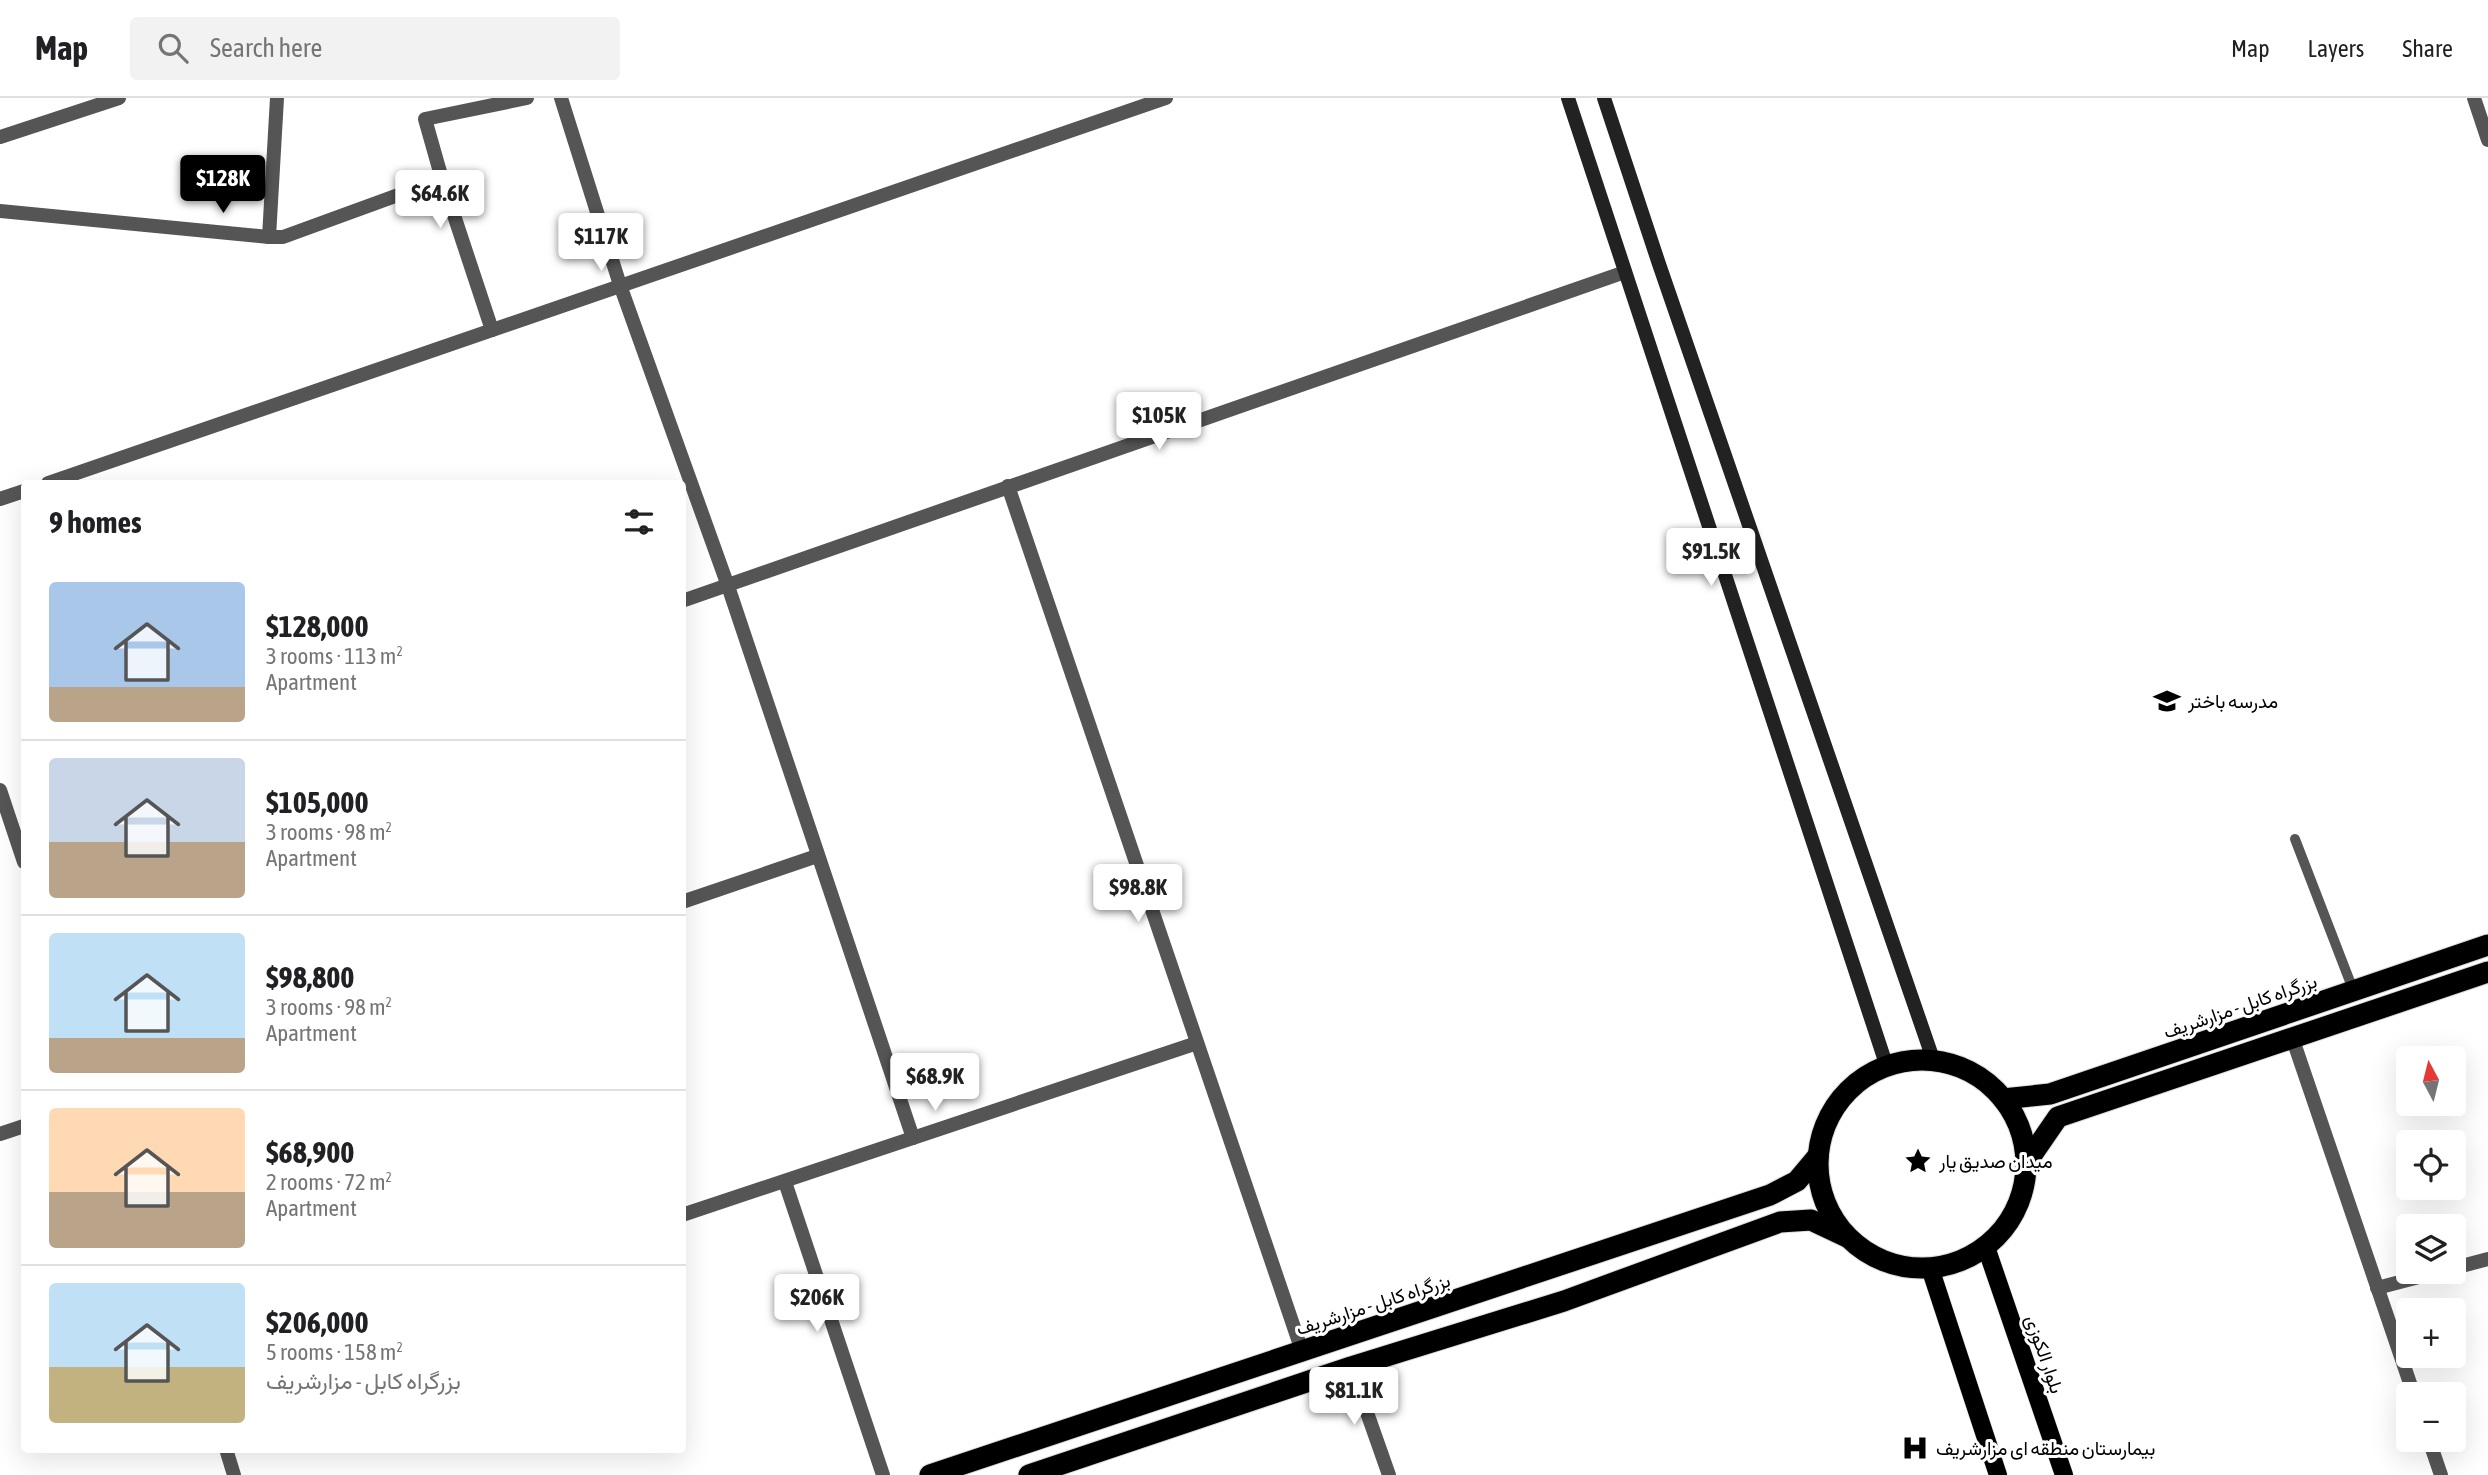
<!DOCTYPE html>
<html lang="en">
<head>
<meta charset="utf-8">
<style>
  :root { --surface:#fff; --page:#f2f2f2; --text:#202124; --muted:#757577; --line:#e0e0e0; --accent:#000 }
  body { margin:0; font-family:"Asap Condensed",Vazirmatn,sans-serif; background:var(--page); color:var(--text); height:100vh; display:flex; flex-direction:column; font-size:26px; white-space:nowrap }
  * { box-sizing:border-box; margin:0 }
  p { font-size:23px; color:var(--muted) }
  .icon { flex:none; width:38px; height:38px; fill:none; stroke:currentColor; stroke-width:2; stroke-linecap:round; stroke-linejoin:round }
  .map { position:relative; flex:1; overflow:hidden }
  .details { position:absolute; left:21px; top:382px; width:665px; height:973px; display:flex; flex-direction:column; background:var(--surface); border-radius:7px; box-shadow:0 7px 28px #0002 }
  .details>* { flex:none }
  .needle { width:46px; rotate:353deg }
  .controls { position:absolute; left:2396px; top:948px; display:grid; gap:14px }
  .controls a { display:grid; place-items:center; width:70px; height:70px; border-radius:7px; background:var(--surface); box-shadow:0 7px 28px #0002; font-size:35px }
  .price { position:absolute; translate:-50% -60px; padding:0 16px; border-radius:7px; background:#fff; color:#222; font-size:23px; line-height:46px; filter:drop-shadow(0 2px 4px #0008) }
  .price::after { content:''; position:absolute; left:50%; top:42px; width:21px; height:16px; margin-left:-10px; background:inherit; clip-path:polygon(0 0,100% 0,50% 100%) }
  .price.on { background:var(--accent); color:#fff }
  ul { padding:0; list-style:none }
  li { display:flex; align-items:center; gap:21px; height:175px; padding:0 28px }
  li+li { border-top:2px solid var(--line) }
  li span { display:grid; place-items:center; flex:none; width:196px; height:140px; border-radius:7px; color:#555 }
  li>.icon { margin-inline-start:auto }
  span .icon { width:84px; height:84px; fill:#fffc; stroke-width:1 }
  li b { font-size:30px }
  h2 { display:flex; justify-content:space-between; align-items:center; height:84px; padding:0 28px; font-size:30px }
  header { display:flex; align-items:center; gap:42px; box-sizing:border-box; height:98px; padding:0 35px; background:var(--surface); border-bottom:2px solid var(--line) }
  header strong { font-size:33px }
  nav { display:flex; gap:38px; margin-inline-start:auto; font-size:24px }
  .search { width:490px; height:63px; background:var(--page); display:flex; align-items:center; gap:18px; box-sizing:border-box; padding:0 24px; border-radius:7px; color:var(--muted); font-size:26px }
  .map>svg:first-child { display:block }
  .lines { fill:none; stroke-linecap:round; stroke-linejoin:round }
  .primary-casing { stroke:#dbdbdb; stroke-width:19 }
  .highway-casing { stroke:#dbdbdb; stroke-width:23 }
  .lane { stroke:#555; stroke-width:10 }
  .street { stroke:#555; stroke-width:14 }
  .secondary { stroke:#222; stroke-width:14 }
  .primary { stroke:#000; stroke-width:18 }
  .highway { stroke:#000; stroke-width:21 }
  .labels { text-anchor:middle; stroke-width:6; stroke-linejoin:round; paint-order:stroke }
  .poi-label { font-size:19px; fill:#000; stroke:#fff; text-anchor:start }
  .street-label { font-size:19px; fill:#000; stroke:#fff }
</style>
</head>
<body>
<header>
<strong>Map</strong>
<div class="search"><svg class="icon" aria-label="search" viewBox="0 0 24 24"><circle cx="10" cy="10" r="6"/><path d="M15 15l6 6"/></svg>Search here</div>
<nav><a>Map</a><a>Layers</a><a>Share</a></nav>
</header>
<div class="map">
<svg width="2488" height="1377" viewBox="0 0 2488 1377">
  <rect width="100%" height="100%" fill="#fff"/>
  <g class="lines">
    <g class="primary-casing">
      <g id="primary">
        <polyline points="1986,1149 2064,1377"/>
        <polyline points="1930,1170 1998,1377"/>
      </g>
    </g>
    <g class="highway-casing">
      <g id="highway">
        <circle cx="1922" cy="1066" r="104"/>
        <polyline points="2003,1001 2050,996 2488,847"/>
        <polyline points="2027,1064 2058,1019 2488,874"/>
        <polyline points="930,1377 1770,1097 1797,1083 1818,1058"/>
        <polyline points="1029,1377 1351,1269 1564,1203 1780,1124 1811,1122 1847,1139"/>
      </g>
    </g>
    <polyline class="lane" points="2295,741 2354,894"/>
    <g class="street">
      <polyline points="561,0 620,187 728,488 913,1040"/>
      <polyline points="2474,0 2488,42"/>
      <polyline points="0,39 119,0"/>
      <polyline points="0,113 269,139 283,139 442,81"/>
      <polyline points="269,139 277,0"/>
      <polyline points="492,232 442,81 425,21 527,0"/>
      <polyline points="48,385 1166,0"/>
      <polyline points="1008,388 1302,1253"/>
      <polyline points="0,401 24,393"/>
      <polyline points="682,503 1625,174"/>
      <polyline points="0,692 24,764"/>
      <polyline points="682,804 817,758"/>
      <polyline points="2292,939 2414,1297"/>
      <polyline points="0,1036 24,1028"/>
      <polyline points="785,1084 883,1377"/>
      <polyline points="682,1117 1197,945"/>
      <polyline points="2454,1170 2488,1161"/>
      <polyline points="2377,1190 2438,1174"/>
      <polyline points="1351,1269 1389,1377"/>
      <polyline points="2429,1342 2441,1377"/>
      <polyline points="226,1351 234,1377"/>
    </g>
    <g class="secondary">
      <polyline points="1568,0 1887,969"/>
      <polyline points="1604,0 1659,166 1933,961"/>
    </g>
    <use href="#primary" class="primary"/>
    <use href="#highway" class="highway"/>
  </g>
  <defs>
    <g id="school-bare" transform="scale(2.1)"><path d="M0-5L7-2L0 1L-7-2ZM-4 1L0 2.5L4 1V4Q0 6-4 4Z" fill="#000" stroke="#fff" stroke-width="2.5" paint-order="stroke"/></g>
    <g id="sight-bare" transform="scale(2.1)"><path d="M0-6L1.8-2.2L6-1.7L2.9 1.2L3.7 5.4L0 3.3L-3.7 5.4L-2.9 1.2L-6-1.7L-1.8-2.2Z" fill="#000" stroke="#fff" stroke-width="2.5" paint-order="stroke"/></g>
    <g id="hospital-bare" transform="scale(2.1)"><path d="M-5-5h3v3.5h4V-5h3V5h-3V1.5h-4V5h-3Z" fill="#000" stroke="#fff" stroke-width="2.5" paint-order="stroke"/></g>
  </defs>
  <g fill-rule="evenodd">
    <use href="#school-bare" x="2167" y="603"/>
    <use href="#sight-bare" x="1918" y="1063"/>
    <use href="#hospital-bare" x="1915" y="1350"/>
  </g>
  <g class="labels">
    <g class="poi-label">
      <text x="2188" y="610">مدرسه باختر</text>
      <text x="1939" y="1070">میدان صدیق یار</text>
      <text x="1936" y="1357">بیمارستان منطقه ای مزارشریف</text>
    </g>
    <g class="street-label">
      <text transform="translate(2240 908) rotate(-19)" y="7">بزرگراه کابل - مزارشریف</text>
      <text transform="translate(1373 1206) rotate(-18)" y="7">بزرگراه کابل - مزارشریف</text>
      <text transform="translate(2045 1256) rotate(71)" y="7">بلوار الکوزی</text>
    </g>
  </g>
</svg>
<div class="controls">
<a><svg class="needle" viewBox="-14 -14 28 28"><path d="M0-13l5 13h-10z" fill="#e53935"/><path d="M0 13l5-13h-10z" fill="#757577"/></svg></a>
<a><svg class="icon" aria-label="locate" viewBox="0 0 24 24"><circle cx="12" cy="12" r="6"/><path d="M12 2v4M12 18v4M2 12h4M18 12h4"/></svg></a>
<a><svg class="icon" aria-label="layers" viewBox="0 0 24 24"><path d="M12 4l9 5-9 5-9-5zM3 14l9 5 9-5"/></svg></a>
<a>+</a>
<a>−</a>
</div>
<b class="price on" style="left:223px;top:117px">$128K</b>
<b class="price" style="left:440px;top:132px">$64.6K</b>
<b class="price" style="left:601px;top:175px">$117K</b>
<b class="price" style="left:1159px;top:354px">$105K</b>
<b class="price" style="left:1711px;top:490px">$91.5K</b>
<b class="price" style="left:1138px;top:826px">$98.8K</b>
<b class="price" style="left:935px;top:1015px">$68.9K</b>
<b class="price" style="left:817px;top:1236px">$206K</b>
<b class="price" style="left:1354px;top:1329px">$81.1K</b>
<section class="details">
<h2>9 homes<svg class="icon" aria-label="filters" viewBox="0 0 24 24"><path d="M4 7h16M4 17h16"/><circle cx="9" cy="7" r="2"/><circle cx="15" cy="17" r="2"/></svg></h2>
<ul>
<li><span style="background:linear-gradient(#a9c7e8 75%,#b9a48a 0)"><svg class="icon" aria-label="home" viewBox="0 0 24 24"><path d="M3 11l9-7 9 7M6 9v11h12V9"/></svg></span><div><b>$128,000</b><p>3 rooms · 113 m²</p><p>Apartment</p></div></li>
<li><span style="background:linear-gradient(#c9d6e8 60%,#b9a48a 0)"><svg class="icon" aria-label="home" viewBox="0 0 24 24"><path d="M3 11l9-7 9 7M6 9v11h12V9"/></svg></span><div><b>$105,000</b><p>3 rooms · 98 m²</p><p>Apartment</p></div></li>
<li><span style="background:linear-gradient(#bfe0f5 75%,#b9a48a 0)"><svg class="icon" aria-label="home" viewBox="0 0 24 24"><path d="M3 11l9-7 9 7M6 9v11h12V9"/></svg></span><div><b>$98,800</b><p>3 rooms · 98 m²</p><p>Apartment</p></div></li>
<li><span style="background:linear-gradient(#ffd9b3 60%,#b9a48a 0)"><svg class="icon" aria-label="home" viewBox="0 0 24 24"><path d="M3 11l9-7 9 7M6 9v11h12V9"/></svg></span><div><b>$68,900</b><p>2 rooms · 72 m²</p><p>Apartment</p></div></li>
<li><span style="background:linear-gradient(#bfe0f5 60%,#c2b280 0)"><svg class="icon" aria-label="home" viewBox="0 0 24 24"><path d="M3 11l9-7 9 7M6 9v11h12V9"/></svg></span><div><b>$206,000</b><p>5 rooms · 158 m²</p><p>بزرگراه کابل - مزارشریف</p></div></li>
</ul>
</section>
</div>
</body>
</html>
